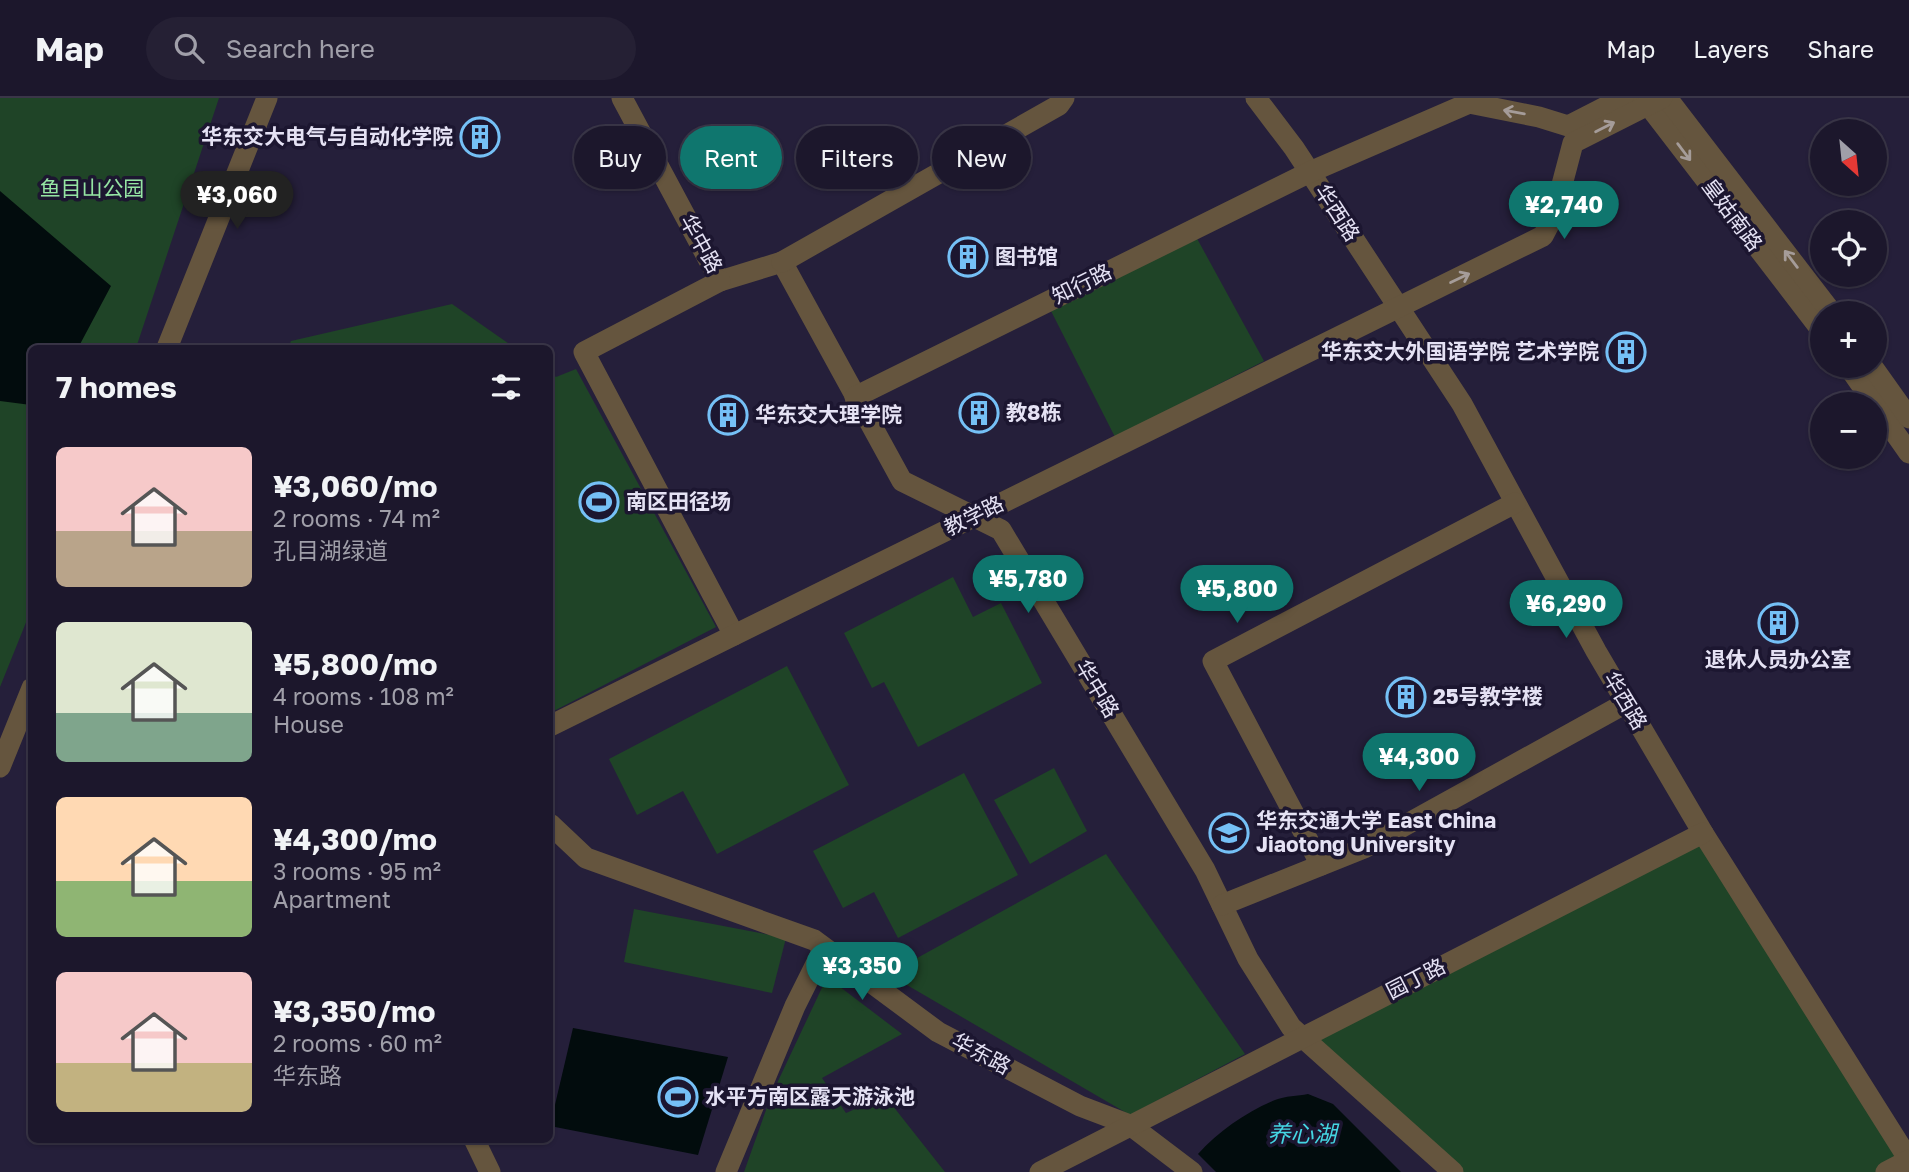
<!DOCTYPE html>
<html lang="en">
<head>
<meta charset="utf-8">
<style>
  :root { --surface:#1c172c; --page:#252034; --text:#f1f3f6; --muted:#a09fa9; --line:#3a3648; --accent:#0f766e }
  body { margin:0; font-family:"Golos Text","Noto Sans SC",sans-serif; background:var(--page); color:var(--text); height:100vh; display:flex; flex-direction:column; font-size:26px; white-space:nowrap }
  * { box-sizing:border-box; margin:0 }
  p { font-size:23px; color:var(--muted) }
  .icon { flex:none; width:38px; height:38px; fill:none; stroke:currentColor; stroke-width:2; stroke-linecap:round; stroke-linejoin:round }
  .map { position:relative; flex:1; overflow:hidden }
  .drawer { position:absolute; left:28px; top:247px; width:525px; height:798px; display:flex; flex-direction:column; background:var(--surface); border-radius:10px; box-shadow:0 2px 5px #0004,0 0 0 2px var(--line) }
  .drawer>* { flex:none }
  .hud { position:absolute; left:574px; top:28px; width:665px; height:63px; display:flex; gap:14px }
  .needle { width:46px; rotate:153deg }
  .buttons { position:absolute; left:1810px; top:21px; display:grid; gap:14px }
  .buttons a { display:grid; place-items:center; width:77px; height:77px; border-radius:50%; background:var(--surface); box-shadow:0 2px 5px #0004,0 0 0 2px var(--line); font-size:35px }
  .price { position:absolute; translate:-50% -60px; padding:0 16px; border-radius:24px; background:var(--accent); color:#fff; font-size:23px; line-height:46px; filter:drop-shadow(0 2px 4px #0008) }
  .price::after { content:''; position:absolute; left:50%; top:42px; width:21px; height:16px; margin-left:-10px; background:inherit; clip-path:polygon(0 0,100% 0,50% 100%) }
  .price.selected { background:#222; color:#fff }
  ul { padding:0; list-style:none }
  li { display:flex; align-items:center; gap:21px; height:175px; padding:0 28px }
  li span { display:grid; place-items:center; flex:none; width:196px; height:140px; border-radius:10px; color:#555 }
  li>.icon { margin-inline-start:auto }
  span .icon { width:84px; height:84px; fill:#fffc; stroke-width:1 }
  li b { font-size:30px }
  h2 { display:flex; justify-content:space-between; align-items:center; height:84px; padding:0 28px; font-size:30px }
  .chip { padding:0 24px; border-radius:32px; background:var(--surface); box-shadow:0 2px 5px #0004,0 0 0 2px var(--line); font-size:24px; line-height:63px }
  .chip.selected { background:var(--accent); color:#fff }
  header { display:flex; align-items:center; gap:42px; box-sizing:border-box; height:98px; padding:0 35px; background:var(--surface); border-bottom:2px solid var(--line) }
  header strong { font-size:33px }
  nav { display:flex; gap:38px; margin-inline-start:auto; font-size:24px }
  .search { width:490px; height:63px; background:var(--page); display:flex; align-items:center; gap:18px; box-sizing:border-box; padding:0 24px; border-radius:38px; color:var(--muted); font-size:26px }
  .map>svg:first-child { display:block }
  .green { fill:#1f4427 }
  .water { fill:#020c0d }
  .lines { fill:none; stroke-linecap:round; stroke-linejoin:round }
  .minor { stroke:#65553e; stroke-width:21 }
  .oneway { stroke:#a59c99 }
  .labels { text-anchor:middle; stroke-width:7; stroke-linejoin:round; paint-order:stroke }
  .poi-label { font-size:21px; font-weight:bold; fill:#e5e2f4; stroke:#1c1630; text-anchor:start }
  .park-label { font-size:21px; fill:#95e5a3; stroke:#1c1630 }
  .street-label { font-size:21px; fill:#e5e2f4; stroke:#1c1630 }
  .water-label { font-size:23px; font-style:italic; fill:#45d6e3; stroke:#1c1630 }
</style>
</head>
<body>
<header>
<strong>Map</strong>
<div class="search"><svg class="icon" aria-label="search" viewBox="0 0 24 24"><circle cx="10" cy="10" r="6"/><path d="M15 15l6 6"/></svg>Search here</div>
<nav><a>Map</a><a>Layers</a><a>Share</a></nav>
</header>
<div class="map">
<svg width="1909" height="1074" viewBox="0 0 1909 1074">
  <rect width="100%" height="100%" fill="#251f3a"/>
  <g class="green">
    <polygon points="0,0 219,0 136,250 32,250 31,512 0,589"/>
    <polygon points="1194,135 1264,263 1115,339 1048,207"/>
    <polygon points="452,206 515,250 288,250 291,243"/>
    <polygon points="576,271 716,529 550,615 550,274 556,279"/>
    <polygon points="953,479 973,519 1001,505 1042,585 918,649 884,584 872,590 844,535"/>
    <polygon points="787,568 849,687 717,756 683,693 637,717 609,661"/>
    <polygon points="1054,670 1087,733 1030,766 994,702"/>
    <polygon points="964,675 1018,777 898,840 874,794 843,810 813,753"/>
    <polygon points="1702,737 1903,1060 1876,1074 1462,1074 1316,941"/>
    <polygon points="1106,756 1245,956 1130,1017 888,876"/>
    <polygon points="634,811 786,840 772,895 624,864"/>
    <polygon points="827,879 902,936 822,980 846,1015 885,998 945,1074 744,1074 771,998"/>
  </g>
  <g class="water">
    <polygon points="0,93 111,188 78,250 32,250 31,307 0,303"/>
    <polygon points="573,930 728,959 698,1057 550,1028"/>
    <path d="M1308 996 1333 1006 1401 1074H1216L1198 1056C1219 1033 1246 1014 1275 1002 1285 998 1298 998 1308 996Z"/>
  </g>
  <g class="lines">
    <g class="minor">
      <polyline points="622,0 720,183 782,164 902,383 1001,432 1205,772 1248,861 1291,929 1453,1074"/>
      <polyline points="1256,0 1294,50 1462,306 1596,553 1703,735 1909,1062"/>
      <polyline points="1643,0 1822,233"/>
      <polyline points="1667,0 1832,215"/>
      <polyline points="782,164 1059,7 1064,0"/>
      <polyline points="720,183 584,254 734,537"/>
      <polyline points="167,250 267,0"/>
      <polyline points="1848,268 1909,355"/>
      <polyline points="1872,268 1909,320"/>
      <polyline points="855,299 1310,74 1469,5 1539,19 1568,28 1623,0"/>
      <polyline points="550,628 1543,138 1554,117 1573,45 1662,0"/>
      <polyline points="0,669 32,590"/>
      <polyline points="550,726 586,760 814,842 938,934 1080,1008 1130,1027 1192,1074"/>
      <polyline points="1321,767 1213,563 1515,405"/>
      <polyline points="1222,807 1364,750 1626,605"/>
      <polyline points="474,1041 490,1074"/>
      <polyline points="726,1074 795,908 824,850"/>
      <polyline points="1040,1074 1703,735"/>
      <polyline points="1886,1074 1909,1062"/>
    </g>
  </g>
  <defs><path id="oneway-shaft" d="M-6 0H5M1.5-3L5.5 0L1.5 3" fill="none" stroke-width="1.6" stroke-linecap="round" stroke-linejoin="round" transform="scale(1.75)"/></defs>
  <g class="oneway">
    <use href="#oneway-shaft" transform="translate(1514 14) rotate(-170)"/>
    <use href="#oneway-shaft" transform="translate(1605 29) rotate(-27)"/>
    <use href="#oneway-shaft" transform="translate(1684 54) rotate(53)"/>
    <use href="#oneway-shaft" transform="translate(1791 161) rotate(-127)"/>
    <use href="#oneway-shaft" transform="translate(1460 180) rotate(-26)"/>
  </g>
  <defs>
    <g id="building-ring" transform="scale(2.0125)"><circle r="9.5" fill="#1c1630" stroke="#75c0f6" stroke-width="1.5"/><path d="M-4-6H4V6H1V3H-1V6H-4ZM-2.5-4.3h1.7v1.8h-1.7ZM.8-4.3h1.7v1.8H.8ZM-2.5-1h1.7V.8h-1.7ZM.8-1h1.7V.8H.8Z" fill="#75c0f6"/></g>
    <g id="stadium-ring" transform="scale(2.0125)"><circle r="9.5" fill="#1c1630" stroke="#75c0f6" stroke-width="1.5"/><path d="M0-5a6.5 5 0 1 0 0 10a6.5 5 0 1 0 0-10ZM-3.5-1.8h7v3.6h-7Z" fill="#75c0f6"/></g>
    <g id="university-ring" transform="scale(2.0125)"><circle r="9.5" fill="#1c1630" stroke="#75c0f6" stroke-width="1.5"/><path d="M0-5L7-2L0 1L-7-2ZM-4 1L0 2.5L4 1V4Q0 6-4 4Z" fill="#75c0f6"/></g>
  </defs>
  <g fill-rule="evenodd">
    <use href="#building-ring" x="480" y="39"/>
    <use href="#building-ring" x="968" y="159"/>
    <use href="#building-ring" x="1626" y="254"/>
    <use href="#building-ring" x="979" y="315"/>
    <use href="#building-ring" x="728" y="317"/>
    <use href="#stadium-ring" x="599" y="404"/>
    <use href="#building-ring" x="1778" y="525"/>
    <use href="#building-ring" x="1406" y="599"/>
    <use href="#university-ring" x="1229" y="735"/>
    <use href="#stadium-ring" x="678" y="999"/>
  </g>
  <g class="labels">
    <g class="poi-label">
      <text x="453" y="46" text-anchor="end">华东交大电气与自动化学院</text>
      <text x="995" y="166">图书馆</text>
      <text x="1599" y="261" text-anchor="end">华东交大外国语学院 艺术学院</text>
      <text x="1006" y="322">教8栋</text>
      <text x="755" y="324">华东交大理学院</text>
      <text x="626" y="411">南区田径场</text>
      <text x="1778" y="569" text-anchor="middle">退休人员办公室</text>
      <text x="1433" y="606">25号教学楼</text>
      <text x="1256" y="730">华东交通大学 East China<tspan x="1256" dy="24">Jiaotong University</tspan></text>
      <text x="705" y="1006">水平方南区露天游泳池</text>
    </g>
    <g class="park-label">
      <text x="92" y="98">鱼目山公园</text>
    </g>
    <g class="street-label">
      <text transform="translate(1337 115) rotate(57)" y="7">华西路</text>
      <text transform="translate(1732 117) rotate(53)" y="7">皇姑南路</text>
      <text transform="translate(701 146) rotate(61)" y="7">华中路</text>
      <text transform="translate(1082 186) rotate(-26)" y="7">知行路</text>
      <text transform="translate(974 418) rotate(-26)" y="7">教学路</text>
      <text transform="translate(1097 591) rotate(59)" y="7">华中路</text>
      <text transform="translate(1625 603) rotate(59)" y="7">华西路</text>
      <text transform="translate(1416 881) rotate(-27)" y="7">园丁路</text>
      <text transform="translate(981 956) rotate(28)" y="7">华东路</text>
    </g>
    <g class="water-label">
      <text x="1302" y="1044">养心湖</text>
    </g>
  </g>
</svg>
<div class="buttons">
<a><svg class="needle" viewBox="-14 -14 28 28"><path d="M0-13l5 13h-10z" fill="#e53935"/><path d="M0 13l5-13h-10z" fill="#a09fa9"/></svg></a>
<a><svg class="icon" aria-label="locate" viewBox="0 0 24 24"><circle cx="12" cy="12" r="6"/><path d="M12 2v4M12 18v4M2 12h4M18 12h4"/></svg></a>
<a>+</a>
<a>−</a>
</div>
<b class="price selected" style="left:237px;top:133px">¥3,060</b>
<b class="price" style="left:1564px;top:143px">¥2,740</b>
<b class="price" style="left:1028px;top:517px">¥5,780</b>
<b class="price" style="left:1237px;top:527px">¥5,800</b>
<b class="price" style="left:1566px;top:542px">¥6,290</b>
<b class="price" style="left:1419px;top:695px">¥4,300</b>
<b class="price" style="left:862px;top:904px">¥3,350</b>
<div class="hud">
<a class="chip">Buy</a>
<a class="chip selected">Rent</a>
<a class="chip">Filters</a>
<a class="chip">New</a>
</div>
<section class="drawer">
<h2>7 homes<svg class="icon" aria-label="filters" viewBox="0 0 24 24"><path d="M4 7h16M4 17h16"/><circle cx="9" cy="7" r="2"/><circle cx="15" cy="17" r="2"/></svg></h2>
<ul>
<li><span style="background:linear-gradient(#f6c9c9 60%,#b9a48a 0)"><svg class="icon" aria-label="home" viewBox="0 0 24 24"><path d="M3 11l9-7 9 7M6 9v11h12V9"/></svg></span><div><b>¥3,060/mo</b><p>2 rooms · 74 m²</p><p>孔目湖绿道</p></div></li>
<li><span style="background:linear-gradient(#dfe7d0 65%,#7fa58c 0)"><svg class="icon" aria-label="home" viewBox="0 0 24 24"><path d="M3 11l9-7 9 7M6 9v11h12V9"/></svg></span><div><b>¥5,800/mo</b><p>4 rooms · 108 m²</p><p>House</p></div></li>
<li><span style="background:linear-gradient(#ffd9b3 60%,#8fb573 0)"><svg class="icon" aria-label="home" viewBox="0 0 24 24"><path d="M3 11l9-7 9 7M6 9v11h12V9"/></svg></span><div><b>¥4,300/mo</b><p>3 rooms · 95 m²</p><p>Apartment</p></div></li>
<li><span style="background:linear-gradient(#f6c9c9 65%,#c2b280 0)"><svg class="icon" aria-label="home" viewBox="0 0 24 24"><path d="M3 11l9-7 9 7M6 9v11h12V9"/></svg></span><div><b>¥3,350/mo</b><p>2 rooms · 60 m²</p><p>华东路</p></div></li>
</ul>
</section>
</div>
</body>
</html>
